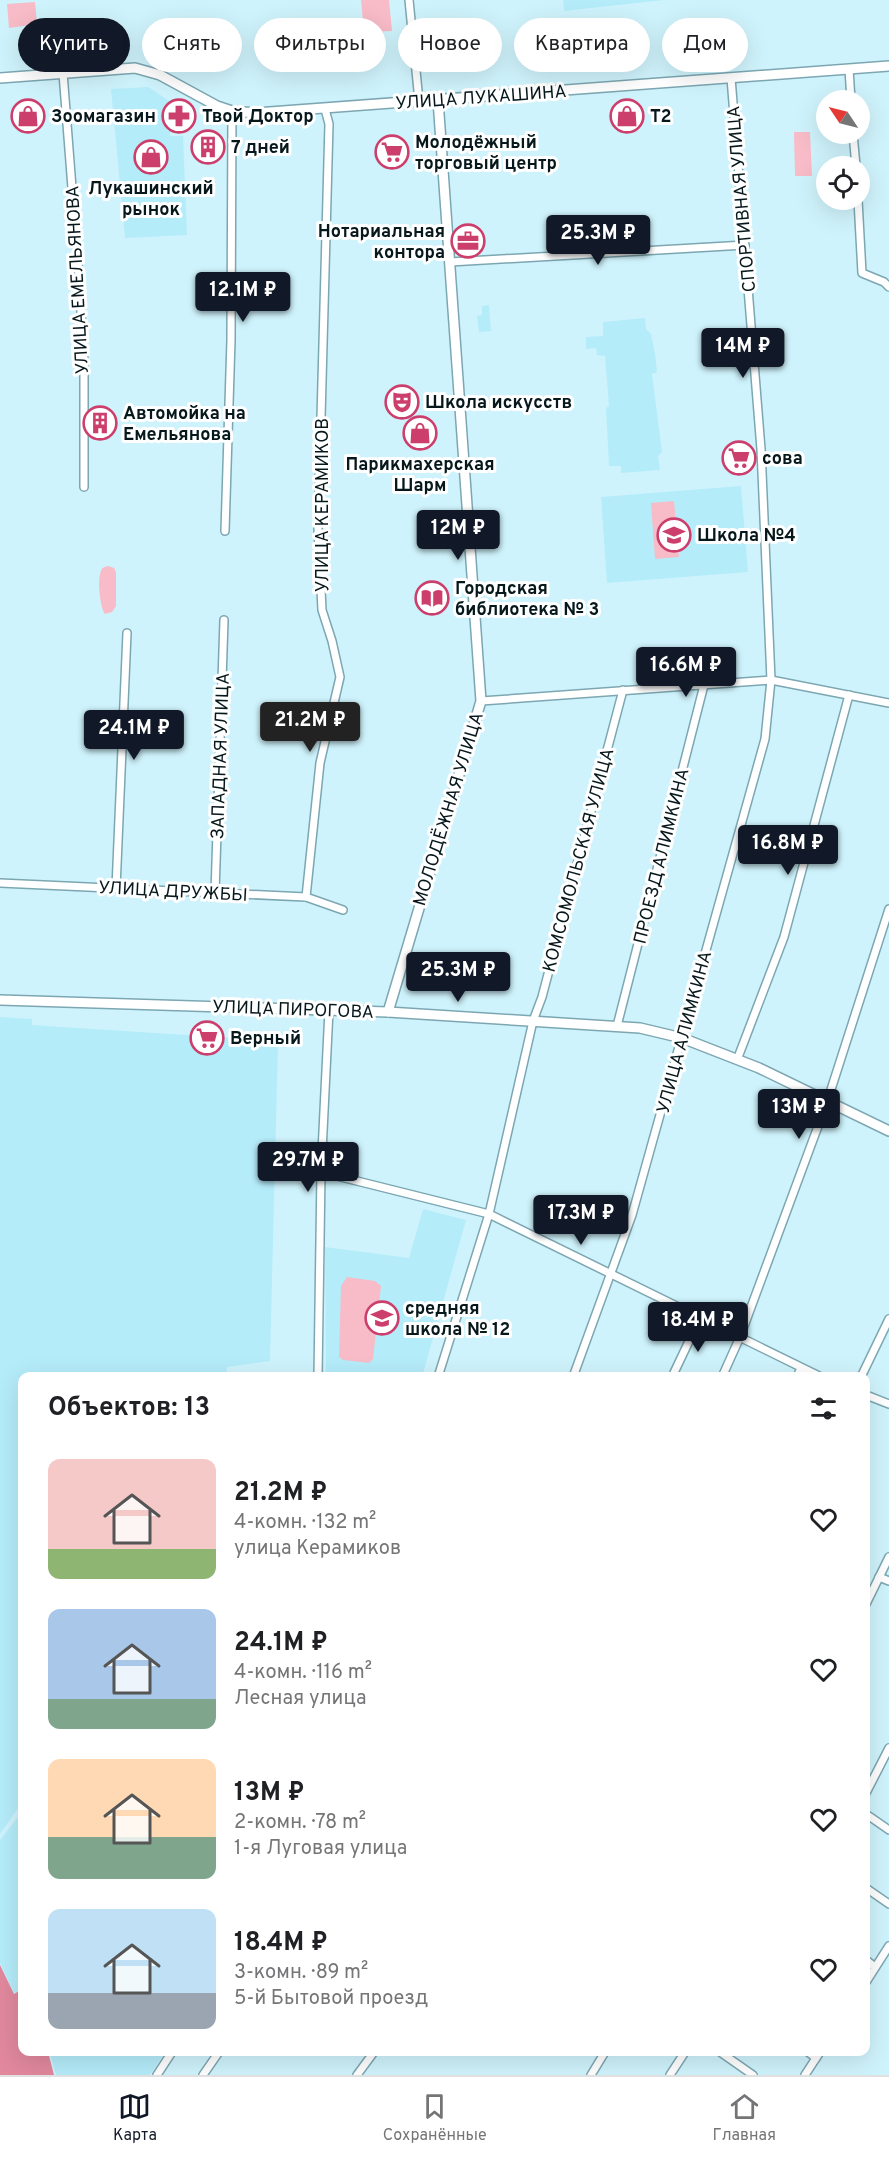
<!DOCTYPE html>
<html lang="ru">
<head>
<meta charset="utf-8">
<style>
  :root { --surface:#fff; --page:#f2f2f2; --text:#202124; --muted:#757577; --line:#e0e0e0; --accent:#111827 }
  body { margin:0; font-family:Overpass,sans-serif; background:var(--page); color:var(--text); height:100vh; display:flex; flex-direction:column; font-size:22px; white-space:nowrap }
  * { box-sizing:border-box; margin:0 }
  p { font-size:20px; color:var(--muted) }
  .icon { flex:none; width:33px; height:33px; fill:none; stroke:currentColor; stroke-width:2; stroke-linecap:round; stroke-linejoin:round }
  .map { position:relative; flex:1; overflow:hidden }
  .side { position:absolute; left:18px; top:1372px; width:852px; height:684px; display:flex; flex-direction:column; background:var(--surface); border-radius:12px; box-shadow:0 6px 24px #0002 }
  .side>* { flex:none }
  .banner { position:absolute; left:18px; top:18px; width:854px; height:54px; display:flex; gap:12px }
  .needle { width:39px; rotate:305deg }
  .fabs { position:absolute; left:816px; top:90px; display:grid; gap:12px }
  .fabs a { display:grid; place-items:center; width:54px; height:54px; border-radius:50%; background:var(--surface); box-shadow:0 6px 24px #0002; font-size:30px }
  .price { position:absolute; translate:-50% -51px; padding:0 14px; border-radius:6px; background:var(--accent); color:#fff; font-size:20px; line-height:39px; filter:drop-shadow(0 2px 3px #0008) }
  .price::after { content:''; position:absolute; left:50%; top:36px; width:18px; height:14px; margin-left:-9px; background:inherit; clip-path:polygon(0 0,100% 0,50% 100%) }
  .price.current { background:#222; color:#fff }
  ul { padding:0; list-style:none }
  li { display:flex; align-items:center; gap:18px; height:150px; padding:0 30px }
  li span { display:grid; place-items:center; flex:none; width:168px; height:120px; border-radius:12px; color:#555 }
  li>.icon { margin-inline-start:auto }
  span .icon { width:72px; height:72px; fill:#fffc; stroke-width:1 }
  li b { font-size:26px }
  h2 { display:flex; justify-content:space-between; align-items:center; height:72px; padding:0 30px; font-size:26px }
  .tag { padding:0 21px; border-radius:27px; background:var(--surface); box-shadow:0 6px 24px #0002; font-size:21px; line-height:54px }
  .tag.current { background:var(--accent); color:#fff }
  .menu { display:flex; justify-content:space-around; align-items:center; height:84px; border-top:2px solid var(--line); background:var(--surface); font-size:16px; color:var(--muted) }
  .menu a { display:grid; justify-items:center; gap:3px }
  .menu .current { color:var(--accent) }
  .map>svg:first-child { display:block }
  .built { fill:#b5ecfa }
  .green { fill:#f8bbc8 }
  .forest { fill:#e1889d }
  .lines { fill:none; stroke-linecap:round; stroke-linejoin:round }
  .street-casing { stroke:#7ca7b2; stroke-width:10 }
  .secondary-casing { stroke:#7ca7b2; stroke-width:12 }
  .street { stroke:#fff; stroke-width:7 }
  .secondary { stroke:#fff; stroke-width:9 }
  .labels { text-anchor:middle; stroke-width:6; stroke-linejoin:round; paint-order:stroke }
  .street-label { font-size:18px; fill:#07181c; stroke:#fff }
  .poi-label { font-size:18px; font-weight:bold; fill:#07181c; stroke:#fff; text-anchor:start }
</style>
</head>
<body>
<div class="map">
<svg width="889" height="2075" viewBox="0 0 889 2075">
  <rect width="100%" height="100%" fill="#cff3fc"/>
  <g class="built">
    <polygon points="563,0 664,0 564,11"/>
    <polygon points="148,87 171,102 170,136 183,136 187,235 125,238 111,89"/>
    <polygon points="489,305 491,331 479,332 477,316 482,315 482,306"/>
    <polygon points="645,318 646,329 651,334 655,353 657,372 652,374 662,452 658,456 660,470 621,473 621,466 609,466 606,408 609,406 605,356 597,355 596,348 586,349 586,337 603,336 603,322"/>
    <polygon points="741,486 748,572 607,583 601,497"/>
    <polygon points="0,1017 32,1019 32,1025 278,1041 270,1361 227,1367 226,1377 22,1377 22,1802 0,1834"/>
    <polygon points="423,1209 466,1220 422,1377 326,1377 325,1247 409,1258"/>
    <polygon points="22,1812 22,1989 14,1993 0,1963 0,1840"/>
    <polygon points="50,2052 165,2052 150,2075 56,2075"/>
  </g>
  <g class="green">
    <polygon points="361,0 389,0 392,31 364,32"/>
    <polygon points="35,2 37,24 9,28 7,4"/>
    <polygon points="794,132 810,132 812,176 795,176"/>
    <polygon points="674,501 679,557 655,559 651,503"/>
    <path d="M108 566 114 568 116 572V606L112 612 105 614C100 608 97 579 101 571 102 567 105 567 108 566Z"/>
    <polygon points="347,1277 375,1281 381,1286 373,1359 369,1363 343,1360 339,1357 341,1286"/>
  </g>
  <polygon class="forest" points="0,1965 14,1994 22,1989 22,2052 48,2052 54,2075 0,2075"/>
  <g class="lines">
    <g class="street-casing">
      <g id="street">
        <polyline points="409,0 419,101"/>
        <polyline points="849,69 851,100"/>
        <polyline points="63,73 79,277 84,364 84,487"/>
        <polyline points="853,134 856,166"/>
        <polyline points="858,200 862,273 884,282 889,287"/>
        <polyline points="450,262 745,245"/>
        <polyline points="225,531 231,340 232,111"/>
        <polyline points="481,701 771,680 889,703"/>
        <polyline points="0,883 306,897 343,910"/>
        <polyline points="116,888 127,633"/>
        <polyline points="215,893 224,620"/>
        <polyline points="306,897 320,763 340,677 332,641 322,610 318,528 329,124 325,109"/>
        <polyline points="617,1026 704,685"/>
        <polyline points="737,1060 784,937 849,695"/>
        <polyline points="321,1172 489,1214 821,1377"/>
        <polyline points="318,1377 321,1172 329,1010"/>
        <polyline points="438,1377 489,1214 533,1021 542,997 623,690"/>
        <polyline points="573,1377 632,1215 765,739 771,680 761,449 731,78"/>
        <polyline points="672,1377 700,1318"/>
        <polyline points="722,1377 740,1337 827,1102 889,909"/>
        <polyline points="797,1377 801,1368"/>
        <polyline points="861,1377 889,1319"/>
        <polyline points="866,1395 889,1404"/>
        <polyline points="879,1577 889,1581"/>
        <polyline points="866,1604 889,1557"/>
        <polyline points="866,1793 889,1748"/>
        <polyline points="866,1814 889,1830"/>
        <polyline points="866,1888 889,1904"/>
        <polyline points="866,1960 875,1967"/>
        <polyline points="866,1982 889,1946"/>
        <polyline points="720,2052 753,2075"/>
        <polyline points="808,2052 816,2058"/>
        <polyline points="157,2075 172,2052"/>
        <polyline points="203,2075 219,2052"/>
        <polyline points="357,2075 374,2052"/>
        <polyline points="591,2075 605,2052"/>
        <polyline points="670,2075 685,2052"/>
        <polyline points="805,2075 820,2052"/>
      </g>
    </g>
    <g class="secondary-casing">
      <g id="secondary">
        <polyline points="0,78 135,68 160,75 217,106 232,111 256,113 889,66"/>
        <polyline points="0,1000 388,1012 640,1028 682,1038 759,1068 889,1131"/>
        <polyline points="388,1012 481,701 438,100"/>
      </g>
    </g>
    <use href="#street" class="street"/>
    <use href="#secondary" class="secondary"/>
  </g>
  <defs>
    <g id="shop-ring" transform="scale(1.725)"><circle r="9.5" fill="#fff" stroke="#cc3f6d" stroke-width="1.5"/><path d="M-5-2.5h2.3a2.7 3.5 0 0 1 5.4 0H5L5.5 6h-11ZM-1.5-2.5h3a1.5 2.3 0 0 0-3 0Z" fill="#cc3f6d"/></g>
    <g id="pharmacy-ring" transform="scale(1.725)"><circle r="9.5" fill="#fff" stroke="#cc3f6d" stroke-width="1.5"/><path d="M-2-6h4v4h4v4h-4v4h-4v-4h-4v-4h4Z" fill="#cc3f6d"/></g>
    <g id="building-ring" transform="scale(1.725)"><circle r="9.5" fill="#fff" stroke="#cc3f6d" stroke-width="1.5"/><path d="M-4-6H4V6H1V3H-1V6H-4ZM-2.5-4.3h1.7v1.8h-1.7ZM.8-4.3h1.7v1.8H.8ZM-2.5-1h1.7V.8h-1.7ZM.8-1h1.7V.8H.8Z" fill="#cc3f6d"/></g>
    <g id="supermarket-ring" transform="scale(1.725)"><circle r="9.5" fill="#fff" stroke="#cc3f6d" stroke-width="1.5"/><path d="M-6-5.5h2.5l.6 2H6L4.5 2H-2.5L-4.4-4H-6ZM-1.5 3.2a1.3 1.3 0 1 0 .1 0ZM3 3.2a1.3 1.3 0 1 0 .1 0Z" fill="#cc3f6d"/></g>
    <g id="office-ring" transform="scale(1.725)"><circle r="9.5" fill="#fff" stroke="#cc3f6d" stroke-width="1.5"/><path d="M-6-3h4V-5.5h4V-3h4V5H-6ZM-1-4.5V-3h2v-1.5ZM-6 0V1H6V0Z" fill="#cc3f6d"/></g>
    <g id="theatre-ring" transform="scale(1.725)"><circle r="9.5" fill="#fff" stroke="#cc3f6d" stroke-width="1.5"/><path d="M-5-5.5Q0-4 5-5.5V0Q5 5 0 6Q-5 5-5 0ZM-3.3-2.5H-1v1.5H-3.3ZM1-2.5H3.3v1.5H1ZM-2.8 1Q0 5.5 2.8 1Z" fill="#cc3f6d"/></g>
    <g id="school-ring" transform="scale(1.725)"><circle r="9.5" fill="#fff" stroke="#cc3f6d" stroke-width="1.5"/><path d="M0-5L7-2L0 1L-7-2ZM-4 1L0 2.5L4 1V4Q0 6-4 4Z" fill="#cc3f6d"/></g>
    <g id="library-ring" transform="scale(1.725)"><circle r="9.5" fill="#fff" stroke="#cc3f6d" stroke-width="1.5"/><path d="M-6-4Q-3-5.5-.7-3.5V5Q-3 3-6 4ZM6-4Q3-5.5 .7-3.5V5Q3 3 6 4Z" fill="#cc3f6d"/></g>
  </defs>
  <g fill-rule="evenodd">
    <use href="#shop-ring" x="28" y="116"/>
    <use href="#pharmacy-ring" x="179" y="116"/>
    <use href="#shop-ring" x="627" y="116"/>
    <use href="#building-ring" x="208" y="147"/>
    <use href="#supermarket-ring" x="392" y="152"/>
    <use href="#shop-ring" x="151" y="157"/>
    <use href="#office-ring" x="468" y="241"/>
    <use href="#theatre-ring" x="402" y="402"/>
    <use href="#building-ring" x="100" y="423"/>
    <use href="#shop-ring" x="420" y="433"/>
    <use href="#supermarket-ring" x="739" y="458"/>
    <use href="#school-ring" x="674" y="535"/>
    <use href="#library-ring" x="432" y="598"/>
    <use href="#supermarket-ring" x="207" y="1038"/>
    <use href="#school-ring" x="382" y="1318"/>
  </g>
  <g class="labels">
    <g class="street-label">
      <text transform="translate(481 97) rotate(-4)" y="6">УЛИЦА ЛУКАШИНА</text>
      <text transform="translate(741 199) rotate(-95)" y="6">СПОРТИВНАЯ УЛИЦА</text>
      <text transform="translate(77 280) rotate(-93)" y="6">УЛИЦА ЕМЕЛЬЯНОВА</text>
      <text transform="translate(322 505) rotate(-90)" y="6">УЛИЦА КЕРАМИКОВ</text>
      <text transform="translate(220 756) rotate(-88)" y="6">ЗАПАДНАЯ УЛИЦА</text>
      <text transform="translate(448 809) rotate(-73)" y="6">МОЛОДЁЖНАЯ УЛИЦА</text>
      <text transform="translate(661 856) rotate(-76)" y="6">ПРОЕЗД АЛИМКИНА</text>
      <text transform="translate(578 860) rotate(-75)" y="6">КОМСОМОЛЬСКАЯ УЛИЦА</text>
      <text transform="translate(173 891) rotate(3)" y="6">УЛИЦА ДРУЖБЫ</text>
      <text transform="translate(293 1009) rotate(2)" y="6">УЛИЦА ПИРОГОВА</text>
      <text transform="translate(684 1032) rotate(-75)" y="6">УЛИЦА АЛИМКИНА</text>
    </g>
    <g class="poi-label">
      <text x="51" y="122">Зоомагазин</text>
      <text x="202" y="122">Твой Доктор</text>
      <text x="650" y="122">T2</text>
      <text x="415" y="148">Молодёжный<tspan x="415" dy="21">торговый центр</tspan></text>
      <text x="231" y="153">7 дней</text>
      <text x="151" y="194" text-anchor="middle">Лукашинский<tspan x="151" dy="21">рынок</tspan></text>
      <text x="445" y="237" text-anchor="end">Нотариальная<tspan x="445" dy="21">контора</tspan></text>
      <text x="425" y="408">Школа искусств</text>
      <text x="123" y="419">Автомойка на<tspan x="123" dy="21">Емельянова</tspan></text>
      <text x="762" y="464">сова</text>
      <text x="420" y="470" text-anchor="middle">Парикмахерская<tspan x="420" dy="21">Шарм</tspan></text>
      <text x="697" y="541">Школа №4</text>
      <text x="455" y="594">Городская<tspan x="455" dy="21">библиотека № 3</tspan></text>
      <text x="230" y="1044">Верный</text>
      <text x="405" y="1314">средняя<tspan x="405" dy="21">школа № 12</tspan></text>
    </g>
  </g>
</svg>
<div class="fabs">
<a><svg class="needle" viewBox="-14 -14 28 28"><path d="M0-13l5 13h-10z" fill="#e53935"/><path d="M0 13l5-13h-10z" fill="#757577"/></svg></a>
<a><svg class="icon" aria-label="locate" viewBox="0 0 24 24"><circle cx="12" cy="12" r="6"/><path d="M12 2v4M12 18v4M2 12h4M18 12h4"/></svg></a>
</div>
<b class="price" style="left:598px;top:266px">25.3M ₽</b>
<b class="price" style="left:243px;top:323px">12.1M ₽</b>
<b class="price" style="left:743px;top:379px">14M ₽</b>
<b class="price" style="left:458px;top:561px">12M ₽</b>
<b class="price" style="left:686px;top:698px">16.6M ₽</b>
<b class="price current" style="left:310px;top:753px">21.2M ₽</b>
<b class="price" style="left:134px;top:761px">24.1M ₽</b>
<b class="price" style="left:788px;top:876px">16.8M ₽</b>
<b class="price" style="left:458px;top:1003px">25.3M ₽</b>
<b class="price" style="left:799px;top:1140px">13M ₽</b>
<b class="price" style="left:308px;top:1193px">29.7M ₽</b>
<b class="price" style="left:581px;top:1246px">17.3M ₽</b>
<b class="price" style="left:698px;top:1353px">18.4M ₽</b>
<div class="banner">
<a class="tag current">Купить</a>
<a class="tag">Снять</a>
<a class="tag">Фильтры</a>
<a class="tag">Новое</a>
<a class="tag">Квартира</a>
<a class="tag">Дом</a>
</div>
<section class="side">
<h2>Объектов: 13<svg class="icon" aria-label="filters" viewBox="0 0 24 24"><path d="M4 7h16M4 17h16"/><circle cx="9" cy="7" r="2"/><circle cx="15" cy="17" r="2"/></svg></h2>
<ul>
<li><span style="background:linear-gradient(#f6c9c9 75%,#8fb573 0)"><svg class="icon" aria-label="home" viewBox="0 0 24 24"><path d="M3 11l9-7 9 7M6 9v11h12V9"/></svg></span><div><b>21.2M ₽</b><p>4-комн. · 132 m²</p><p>улица Керамиков</p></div><svg class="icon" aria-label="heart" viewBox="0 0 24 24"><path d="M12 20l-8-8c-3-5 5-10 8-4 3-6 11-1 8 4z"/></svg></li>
<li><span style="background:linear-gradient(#a9c7e8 75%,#7fa58c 0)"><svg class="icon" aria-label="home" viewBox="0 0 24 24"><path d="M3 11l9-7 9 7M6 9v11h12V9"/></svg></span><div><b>24.1M ₽</b><p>4-комн. · 116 m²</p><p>Лесная улица</p></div><svg class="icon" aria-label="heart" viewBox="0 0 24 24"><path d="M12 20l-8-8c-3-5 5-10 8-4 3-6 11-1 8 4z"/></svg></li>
<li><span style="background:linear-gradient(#ffd9b3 65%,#7fa58c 0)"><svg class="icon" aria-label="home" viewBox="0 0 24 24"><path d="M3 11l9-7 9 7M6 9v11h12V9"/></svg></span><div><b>13M ₽</b><p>2-комн. · 78 m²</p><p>1-я Луговая улица</p></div><svg class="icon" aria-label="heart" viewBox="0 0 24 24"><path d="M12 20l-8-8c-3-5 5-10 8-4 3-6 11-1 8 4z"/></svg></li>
<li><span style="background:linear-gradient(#bfe0f5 70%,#9aa5b1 0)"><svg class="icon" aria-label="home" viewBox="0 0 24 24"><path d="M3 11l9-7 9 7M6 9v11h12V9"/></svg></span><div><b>18.4M ₽</b><p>3-комн. · 89 m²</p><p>5-й Бытовой проезд</p></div><svg class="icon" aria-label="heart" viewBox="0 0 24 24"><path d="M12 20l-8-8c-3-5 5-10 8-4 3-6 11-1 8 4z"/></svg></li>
</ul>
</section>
</div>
<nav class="menu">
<a class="current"><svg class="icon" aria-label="map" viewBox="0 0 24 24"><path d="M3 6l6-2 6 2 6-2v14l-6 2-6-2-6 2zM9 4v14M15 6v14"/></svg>Карта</a>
<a><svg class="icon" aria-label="saved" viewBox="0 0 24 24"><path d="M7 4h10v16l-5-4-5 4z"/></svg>Сохранённые</a>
<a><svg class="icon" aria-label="home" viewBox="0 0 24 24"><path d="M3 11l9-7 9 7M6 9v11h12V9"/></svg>Главная</a>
</nav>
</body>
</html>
